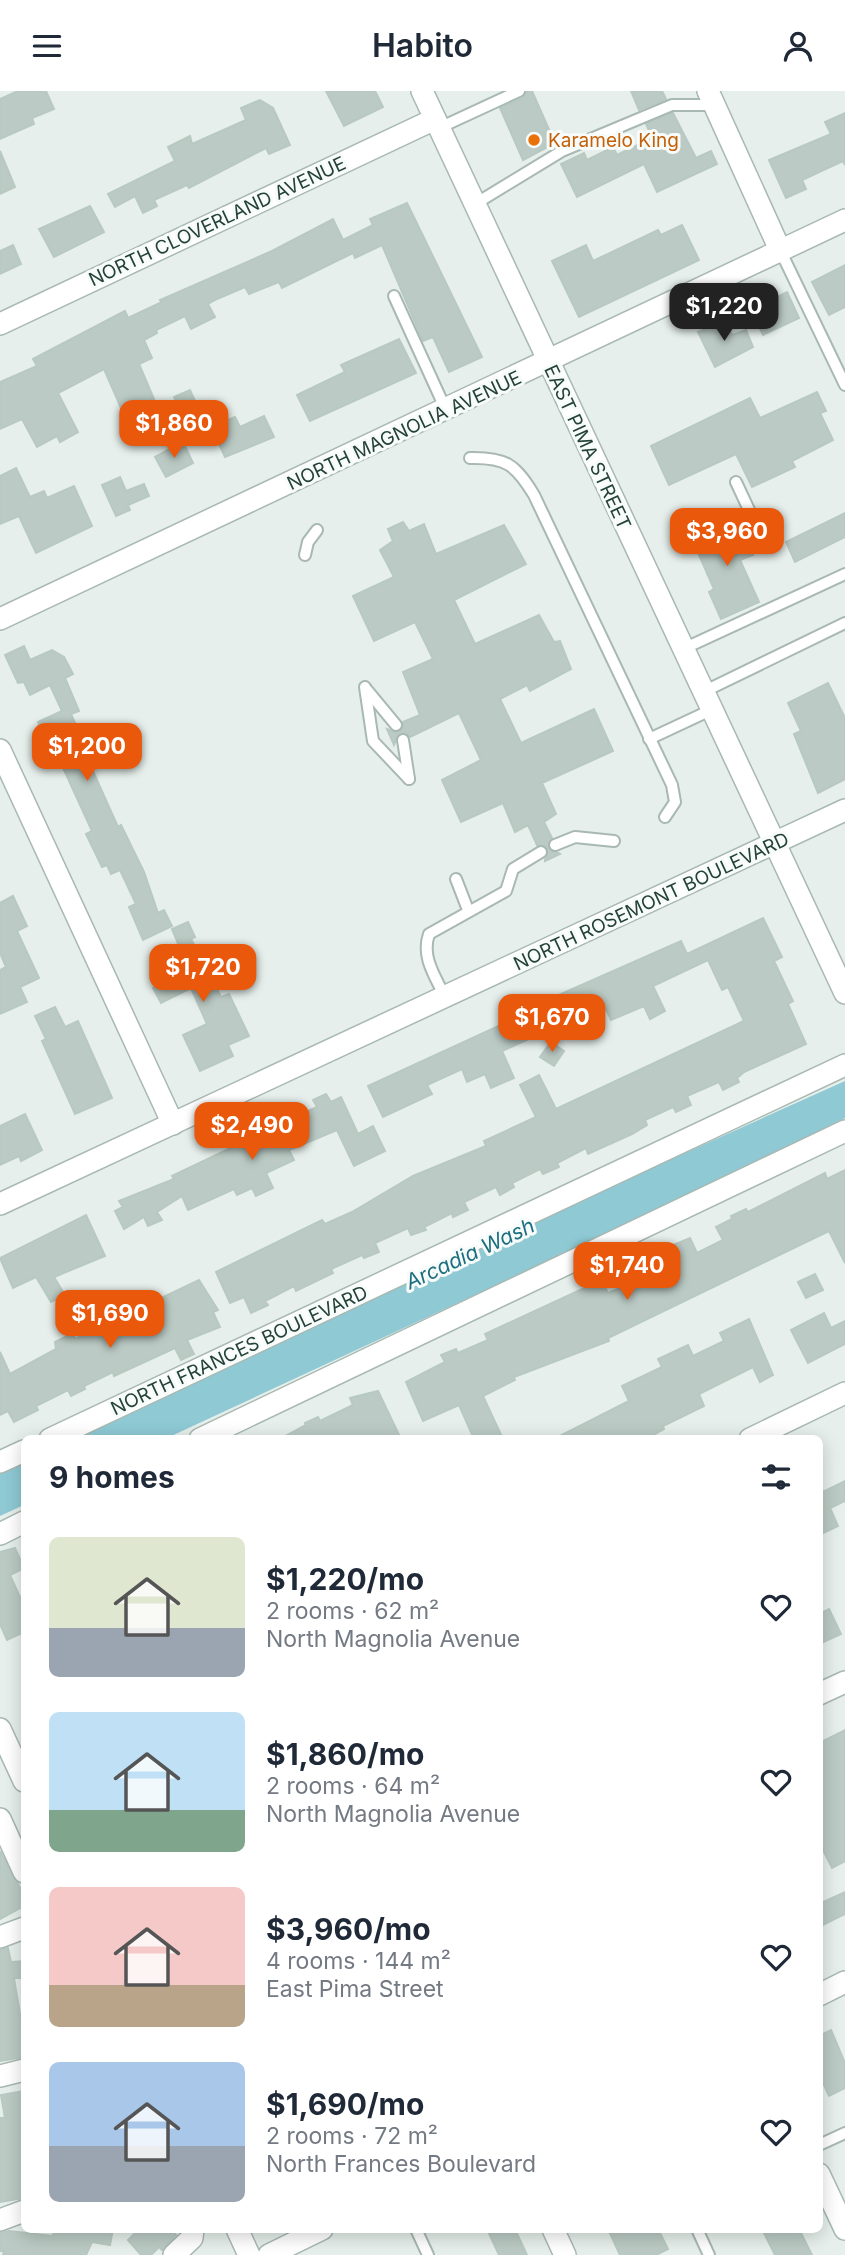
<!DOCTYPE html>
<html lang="en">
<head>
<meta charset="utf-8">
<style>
  :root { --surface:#fff; --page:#f2f2f3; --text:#1f2937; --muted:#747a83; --accent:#ea580c }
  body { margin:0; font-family:Inter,sans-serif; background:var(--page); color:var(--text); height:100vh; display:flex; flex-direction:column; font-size:26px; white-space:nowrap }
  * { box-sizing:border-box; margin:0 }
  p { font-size:23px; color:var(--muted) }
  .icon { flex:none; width:38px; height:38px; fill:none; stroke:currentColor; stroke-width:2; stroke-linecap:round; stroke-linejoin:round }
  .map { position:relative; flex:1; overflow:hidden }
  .panel { position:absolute; left:21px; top:1344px; width:802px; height:798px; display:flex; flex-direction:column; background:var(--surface); border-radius:10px; box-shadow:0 4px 18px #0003 }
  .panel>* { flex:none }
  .price { position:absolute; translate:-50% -60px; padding:0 16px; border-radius:14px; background:var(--accent); color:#fff; font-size:23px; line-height:46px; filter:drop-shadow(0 2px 4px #0008) }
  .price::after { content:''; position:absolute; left:50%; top:42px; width:21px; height:16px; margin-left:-10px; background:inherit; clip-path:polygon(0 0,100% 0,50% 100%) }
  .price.on { background:#222; color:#fff }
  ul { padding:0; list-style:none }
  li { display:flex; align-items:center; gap:21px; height:175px; padding:0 28px }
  li span { display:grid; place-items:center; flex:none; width:196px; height:140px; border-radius:10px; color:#555 }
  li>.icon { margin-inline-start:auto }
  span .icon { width:84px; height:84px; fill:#fffc; stroke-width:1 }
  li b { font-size:30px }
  h2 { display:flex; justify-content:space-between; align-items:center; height:84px; padding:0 28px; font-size:30px }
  header { display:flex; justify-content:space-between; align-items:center; height:91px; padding:0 28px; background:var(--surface); font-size:32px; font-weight:600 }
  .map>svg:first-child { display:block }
  .water { fill:#8ec9d4 }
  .building { fill:#bbcac4; stroke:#b8c9c2; stroke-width:2 }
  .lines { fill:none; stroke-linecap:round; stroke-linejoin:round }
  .service-casing { stroke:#a8b8b2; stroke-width:14 }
  .minor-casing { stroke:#a8b8b2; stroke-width:24 }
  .tertiary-casing { stroke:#a8b8b2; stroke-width:24 }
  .service { stroke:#fff; stroke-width:10 }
  .minor { stroke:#fff; stroke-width:21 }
  .tertiary { stroke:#fff; stroke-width:21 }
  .food-dot { fill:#e8710a; stroke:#f7fbf9; stroke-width:2.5 }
  .labels { text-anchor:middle; stroke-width:6; stroke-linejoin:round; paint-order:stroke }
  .food-label { font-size:19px; fill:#c56008; stroke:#f7fbf9; text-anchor:start }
  .street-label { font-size:19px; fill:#24423a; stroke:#f7fbf9 }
  .water-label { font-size:21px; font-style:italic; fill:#1c6f80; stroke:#f7fbf9 }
</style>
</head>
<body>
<header><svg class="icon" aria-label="menu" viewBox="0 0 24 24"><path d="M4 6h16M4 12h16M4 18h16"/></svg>Habito<svg class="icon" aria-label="person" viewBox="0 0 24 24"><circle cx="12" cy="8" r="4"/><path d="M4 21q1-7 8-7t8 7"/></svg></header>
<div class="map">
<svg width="845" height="2164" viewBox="0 0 845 2164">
  <rect width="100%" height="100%" fill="#e6efeb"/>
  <g class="water">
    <polygon points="845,990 845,1027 669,1114 167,1347 74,1348 634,1085"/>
    <polygon points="24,1369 24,1414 0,1425 0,1380"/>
  </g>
  <g class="building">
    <polygon points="18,0 46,0 54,18 32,27 34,33 0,48 0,8"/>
    <polygon points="326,0 375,0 383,16 344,35"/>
    <polygon points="527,0 532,0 555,52 523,69 500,17 523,7"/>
    <polygon points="631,0 662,0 666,8 639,19"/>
    <polygon points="260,9 273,17 290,54 269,63 266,57 189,97 187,94 154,109 157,115 143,122 135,105 115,116 108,103 175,70 168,56 190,45 192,53 246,29 241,17"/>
    <polygon points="673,22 696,67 711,60 717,73 657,101 644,73 577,106 561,73 584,62 587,69 613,56 617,64 648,49 647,46 651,44 646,33"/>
    <polygon points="845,22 845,74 843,70 802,89 806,98 786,107 769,69 831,43 825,31"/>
    <polygon points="0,60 15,96 0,103"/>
    <polygon points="407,112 482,266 449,281 433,246 423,250 382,154 355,167 353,162 282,197 279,191 249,203 245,196 217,208 208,213 215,226 191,238 185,225 156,239 157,242 144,249 152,267 139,273 154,308 146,312 154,329 131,340 104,278 58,302 78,341 60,351 57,345 37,356 22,328 0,338 0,291 37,275 33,268 125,220 128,227 162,211 160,209 272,160 333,128 343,149 373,134 370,128"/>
    <polygon points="90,115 104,141 54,166 39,138"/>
    <polygon points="682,134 699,169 579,226 552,170 586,154 593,170 658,139 661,144"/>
    <polygon points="13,154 21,173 0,183 0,160"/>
    <polygon points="845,174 845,216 829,224 812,191"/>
    <polygon points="787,201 799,227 763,244 751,219"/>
    <polygon points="725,229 732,244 746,239 753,256 715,276 698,241"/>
    <polygon points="399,248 416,282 310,330 297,304 345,281 341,274"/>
    <polygon points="190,299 200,321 184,328 174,306"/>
    <polygon points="817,301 826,320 820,322 833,349 792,370 795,376 752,396 736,363 669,394 651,355 750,307 760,327"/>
    <polygon points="264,325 274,346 225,366 217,349 224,346 218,333 235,326 240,336"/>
    <polygon points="183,351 193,372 166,386 155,366"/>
    <polygon points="16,377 30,406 44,400 47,407 74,395 92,435 36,462 19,425 0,433 0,385"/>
    <polygon points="120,386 126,400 144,393 149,405 128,414 130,419 116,425 102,394"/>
    <polygon points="845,422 845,446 795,471 786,451"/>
    <polygon points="738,428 753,464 740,469 759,511 721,528 709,501 714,498 692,448"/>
    <polygon points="403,431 409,440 424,433 436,463 504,434 526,473 454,509 475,553 539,524 554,551 560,550 571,578 530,600 527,594 500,608 521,652 594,618 613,660 542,692 556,723 544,731 552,747 548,756 560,763 545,770 547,756 537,754 528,734 515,741 503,712 461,731 442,689 481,669 459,622 410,646 405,641 399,642 394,654 387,638 398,642 403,637 403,631 420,624 403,581 433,568 415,531 374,550 353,505 394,486 380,459 393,450 388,438"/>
    <polygon points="24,555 30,569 52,559 64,566 73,583 65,587 79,620 71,623 86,657 83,658 118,736 121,734 144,781 158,822 164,819 172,835 143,849 129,816 136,813 120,779 111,783 107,774 102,776 86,743 92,740 59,668 55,670 38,631 62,620 50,594 30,604 24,591 18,592 5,564"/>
    <polygon points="828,592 845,627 845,688 818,702 794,643 801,640 788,612"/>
    <polygon points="13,805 27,835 17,840 39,887 20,896 27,911 0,923 0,879 6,876 0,862 0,812"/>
    <polygon points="763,827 782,866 774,870 793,910 788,913 806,953 744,981 737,987 739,991 723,999 719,991 687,1005 691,1014 676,1021 673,1016 645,1029 647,1034 632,1043 588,1063 586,1057 557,1072 559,1076 543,1083 540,1078 512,1092 514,1096 500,1104 496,1096 464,1111 468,1119 453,1126 452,1122 424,1136 426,1139 411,1144 408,1137 375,1152 379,1161 364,1167 362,1164 331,1178 333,1182 296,1200 294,1195 265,1210 268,1214 251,1222 244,1206 230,1212 216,1181 322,1129 325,1133 352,1121 413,1085 486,1055 484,1050 536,1026 520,994 539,984 556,1018 744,930 728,896 722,899 708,869 653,895 665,920 650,928 644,915 611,929 606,918 577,931 575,927 502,960 514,987 491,997 485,983 467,991 462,978 427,994 432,1003 383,1026 368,995 503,933 502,931 543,911 681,850 687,863"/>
    <polygon points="188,831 195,846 191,848 221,906 229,903 249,945 228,954 233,965 200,980 183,944 207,933 191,897 161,912 153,897 172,888 166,876 184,867 172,838"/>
    <polygon points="55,916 65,936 78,930 112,1007 75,1023 42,950 46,948 35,925"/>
    <polygon points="551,951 564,960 554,975 540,966"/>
    <polygon points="326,1003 331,1011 341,1006 358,1043 373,1035 385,1060 354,1075 337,1039 289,1059 294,1069 266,1082 273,1097 256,1105 252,1097 237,1104 234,1098 188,1119 182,1105 157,1121 162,1129 148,1135 144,1126 124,1138 115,1120 123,1116 119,1110 174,1088 172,1085 306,1021 317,1016 313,1009"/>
    <polygon points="25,1023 42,1059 21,1070 19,1065 0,1074 0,1035"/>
    <polygon points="845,1079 845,1172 829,1140 608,1247 609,1250 514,1286 515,1289 483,1305 503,1348 474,1348 459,1314 423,1330 406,1291 445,1271 441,1264 456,1258 458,1262 488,1249 485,1243 593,1193 596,1198 605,1196 608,1202 635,1191 629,1177 645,1169 651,1182 680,1169 673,1154 690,1147 697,1162 723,1149 716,1136 732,1128 731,1125 746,1118 748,1121 825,1082 827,1088"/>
    <polygon points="86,1124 105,1165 54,1186 65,1204 51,1211 36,1186 13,1197 0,1167"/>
    <polygon points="815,1183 823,1199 806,1207 798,1191"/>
    <polygon points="199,1189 218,1219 213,1221 220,1236 187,1249 194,1263 181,1269 175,1257 114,1285 113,1281 84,1295 85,1298 71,1305 68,1299 36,1315 38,1319 14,1331 8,1320 0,1324 0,1261 10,1283 56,1258 55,1251 73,1242 75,1248"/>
    <polygon points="824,1222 831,1237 845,1230 845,1253 808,1272 791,1239"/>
    <polygon points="749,1228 773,1284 760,1291 753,1276 699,1303 704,1315 663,1335 664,1338 646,1348 554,1348 629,1310 622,1295 662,1276 658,1268 688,1254 693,1265 724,1250 720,1242"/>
    <polygon points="378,1300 401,1348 280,1348 306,1334 305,1332 318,1326 320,1330 353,1314 350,1307"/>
    <polygon points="845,1390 845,1410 830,1417 838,1435 819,1444 819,1393 823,1401"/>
    <polygon points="15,1457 24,1477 10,1484 24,1515 24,1541 7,1549 0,1533 0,1461"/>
    <polygon points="829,1518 841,1543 819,1553 819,1523"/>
    <polygon points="845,1639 845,1770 832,1777 819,1751 819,1652"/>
    <polygon points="0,1760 24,1804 24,1815 0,1828"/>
    <polygon points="845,1801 845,1823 819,1836 819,1813"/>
    <polygon points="8,1857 11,1871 24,1870 24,1887 14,1887 21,1929 24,1929 24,1966 0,1970 0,1859"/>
    <polygon points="831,1939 845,1972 845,1997 829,2005 819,1983 819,1945"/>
    <polygon points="24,2000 24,2107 0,2111 0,2027 5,2027 1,2004"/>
    <polygon points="54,2138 113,2138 110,2154 92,2151 86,2164 3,2164 4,2160 0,2160 0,2142 9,2140 53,2145"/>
    <polygon points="139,2138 171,2138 176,2144 162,2159 159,2156 151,2164 141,2164 128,2149"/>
    <polygon points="487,2138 515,2138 527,2164 499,2164"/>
    <polygon points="608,2138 658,2138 668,2158 656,2164 620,2164"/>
    <polygon points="762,2138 799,2138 812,2164 775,2164"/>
  </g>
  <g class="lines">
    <g class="service-casing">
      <g id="service">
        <polyline points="439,37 519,0"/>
        <polyline points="475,113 562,60 672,14 706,14 713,11"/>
        <polyline points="781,161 845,294"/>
        <polyline points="394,205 446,319"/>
        <path d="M470 367C506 366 516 374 534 404L672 694 675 711 665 726"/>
        <polyline points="736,391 757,436"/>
        <polyline points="305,464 308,451 317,439"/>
        <polyline points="683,558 845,483"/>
        <polyline points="365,596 373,650 409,688"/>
        <polyline points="367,599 396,634"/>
        <polyline points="703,601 845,532"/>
        <polyline points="649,648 711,619"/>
        <polyline points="403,649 409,688"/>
        <polyline points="555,754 575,746 614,750"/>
        <polyline points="456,788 468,819"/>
        <path d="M445 906C435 885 421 866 429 843L506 800 513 778 541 761"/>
        <polyline points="819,2054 845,2042"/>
        <polyline points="416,2138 428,2164"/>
        <polyline points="697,2138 709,2164"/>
      </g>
    </g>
    <g class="minor-casing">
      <g id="minor">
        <polyline points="708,0 781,161"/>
        <polyline points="0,233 435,28"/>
        <polyline points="0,528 845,129"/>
        <polyline points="0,659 173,1033"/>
        <polyline points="50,1348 845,974"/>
        <polyline points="200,1348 845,1040"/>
        <polyline points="750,1348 845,1302"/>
        <polyline points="0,1371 24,1360"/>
        <polyline points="0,1443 24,1431"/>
        <polyline points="819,1603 845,1591"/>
        <polyline points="0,1638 24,1690"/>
        <polyline points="0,1728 24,1781"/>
        <polyline points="0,1846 24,1837"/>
        <polyline points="819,1904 845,1891"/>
        <polyline points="0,1985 24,1979"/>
        <polyline points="819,2083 845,2138"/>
        <polyline points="0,2129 24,2120"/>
        <polyline points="237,2138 249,2164"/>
        <polyline points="553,2138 565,2164"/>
        <polyline points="174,2164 192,2147 193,2138"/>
        <polyline points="269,2164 322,2138"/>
      </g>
    </g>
    <g class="tertiary-casing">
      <g id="tertiary">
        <polyline points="422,0 845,902"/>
        <polyline points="0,1113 845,719"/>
      </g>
    </g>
    <use href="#service" class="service"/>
    <use href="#minor" class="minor"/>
    <use href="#tertiary" class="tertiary"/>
  </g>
  <circle class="food-dot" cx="534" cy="49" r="7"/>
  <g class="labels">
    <g class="food-label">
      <text x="548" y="56">Karamelo King</text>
    </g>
    <g class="street-label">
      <text transform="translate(217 130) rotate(-25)" y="7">NORTH CLOVERLAND AVENUE</text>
      <text transform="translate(404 339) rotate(-25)" y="7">NORTH MAGNOLIA AVENUE</text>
      <text transform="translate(588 356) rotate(65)" y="7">EAST PIMA STREET</text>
      <text transform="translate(651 810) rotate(-25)" y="7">NORTH ROSEMONT BOULEVARD</text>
      <text transform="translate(239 1259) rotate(-25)" y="7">NORTH FRANCES BOULEVARD</text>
    </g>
    <g class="water-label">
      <text transform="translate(470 1163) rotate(-25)" y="7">Arcadia Wash</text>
    </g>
  </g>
</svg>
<b class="price on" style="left:724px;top:252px">$1,220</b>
<b class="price" style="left:174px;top:369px">$1,860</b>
<b class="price" style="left:727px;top:477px">$3,960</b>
<b class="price" style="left:87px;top:692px">$1,200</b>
<b class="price" style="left:203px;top:913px">$1,720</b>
<b class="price" style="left:552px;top:963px">$1,670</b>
<b class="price" style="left:252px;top:1071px">$2,490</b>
<b class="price" style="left:627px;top:1211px">$1,740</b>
<b class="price" style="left:110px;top:1259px">$1,690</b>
<section class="panel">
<h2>9 homes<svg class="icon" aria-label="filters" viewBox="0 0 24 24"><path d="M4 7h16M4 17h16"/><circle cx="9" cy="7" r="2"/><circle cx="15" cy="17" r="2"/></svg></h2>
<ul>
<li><span style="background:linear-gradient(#dfe7d0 65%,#9aa5b1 0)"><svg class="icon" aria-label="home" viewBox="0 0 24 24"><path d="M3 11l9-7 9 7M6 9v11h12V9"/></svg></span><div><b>$1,220/mo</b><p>2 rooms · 62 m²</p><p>North Magnolia Avenue</p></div><svg class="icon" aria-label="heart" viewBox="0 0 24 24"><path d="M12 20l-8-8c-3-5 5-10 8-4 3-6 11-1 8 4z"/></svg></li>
<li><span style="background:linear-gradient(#bfe0f5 70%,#7fa58c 0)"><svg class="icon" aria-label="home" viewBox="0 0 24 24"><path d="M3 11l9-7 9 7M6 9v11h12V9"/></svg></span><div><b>$1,860/mo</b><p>2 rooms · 64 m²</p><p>North Magnolia Avenue</p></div><svg class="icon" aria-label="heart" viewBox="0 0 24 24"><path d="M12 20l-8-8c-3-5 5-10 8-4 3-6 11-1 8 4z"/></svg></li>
<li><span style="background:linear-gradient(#f6c9c9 70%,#b9a48a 0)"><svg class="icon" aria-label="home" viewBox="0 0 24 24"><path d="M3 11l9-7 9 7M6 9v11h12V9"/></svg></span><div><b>$3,960/mo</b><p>4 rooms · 144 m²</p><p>East Pima Street</p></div><svg class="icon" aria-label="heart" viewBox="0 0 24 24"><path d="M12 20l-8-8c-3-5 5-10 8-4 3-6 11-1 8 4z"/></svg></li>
<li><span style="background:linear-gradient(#a9c7e8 60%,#9aa5b1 0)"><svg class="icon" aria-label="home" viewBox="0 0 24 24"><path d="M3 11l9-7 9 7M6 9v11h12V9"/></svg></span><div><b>$1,690/mo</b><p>2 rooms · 72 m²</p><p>North Frances Boulevard</p></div><svg class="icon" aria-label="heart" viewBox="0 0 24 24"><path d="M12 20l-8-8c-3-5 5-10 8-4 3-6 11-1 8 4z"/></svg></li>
</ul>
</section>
</div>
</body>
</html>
